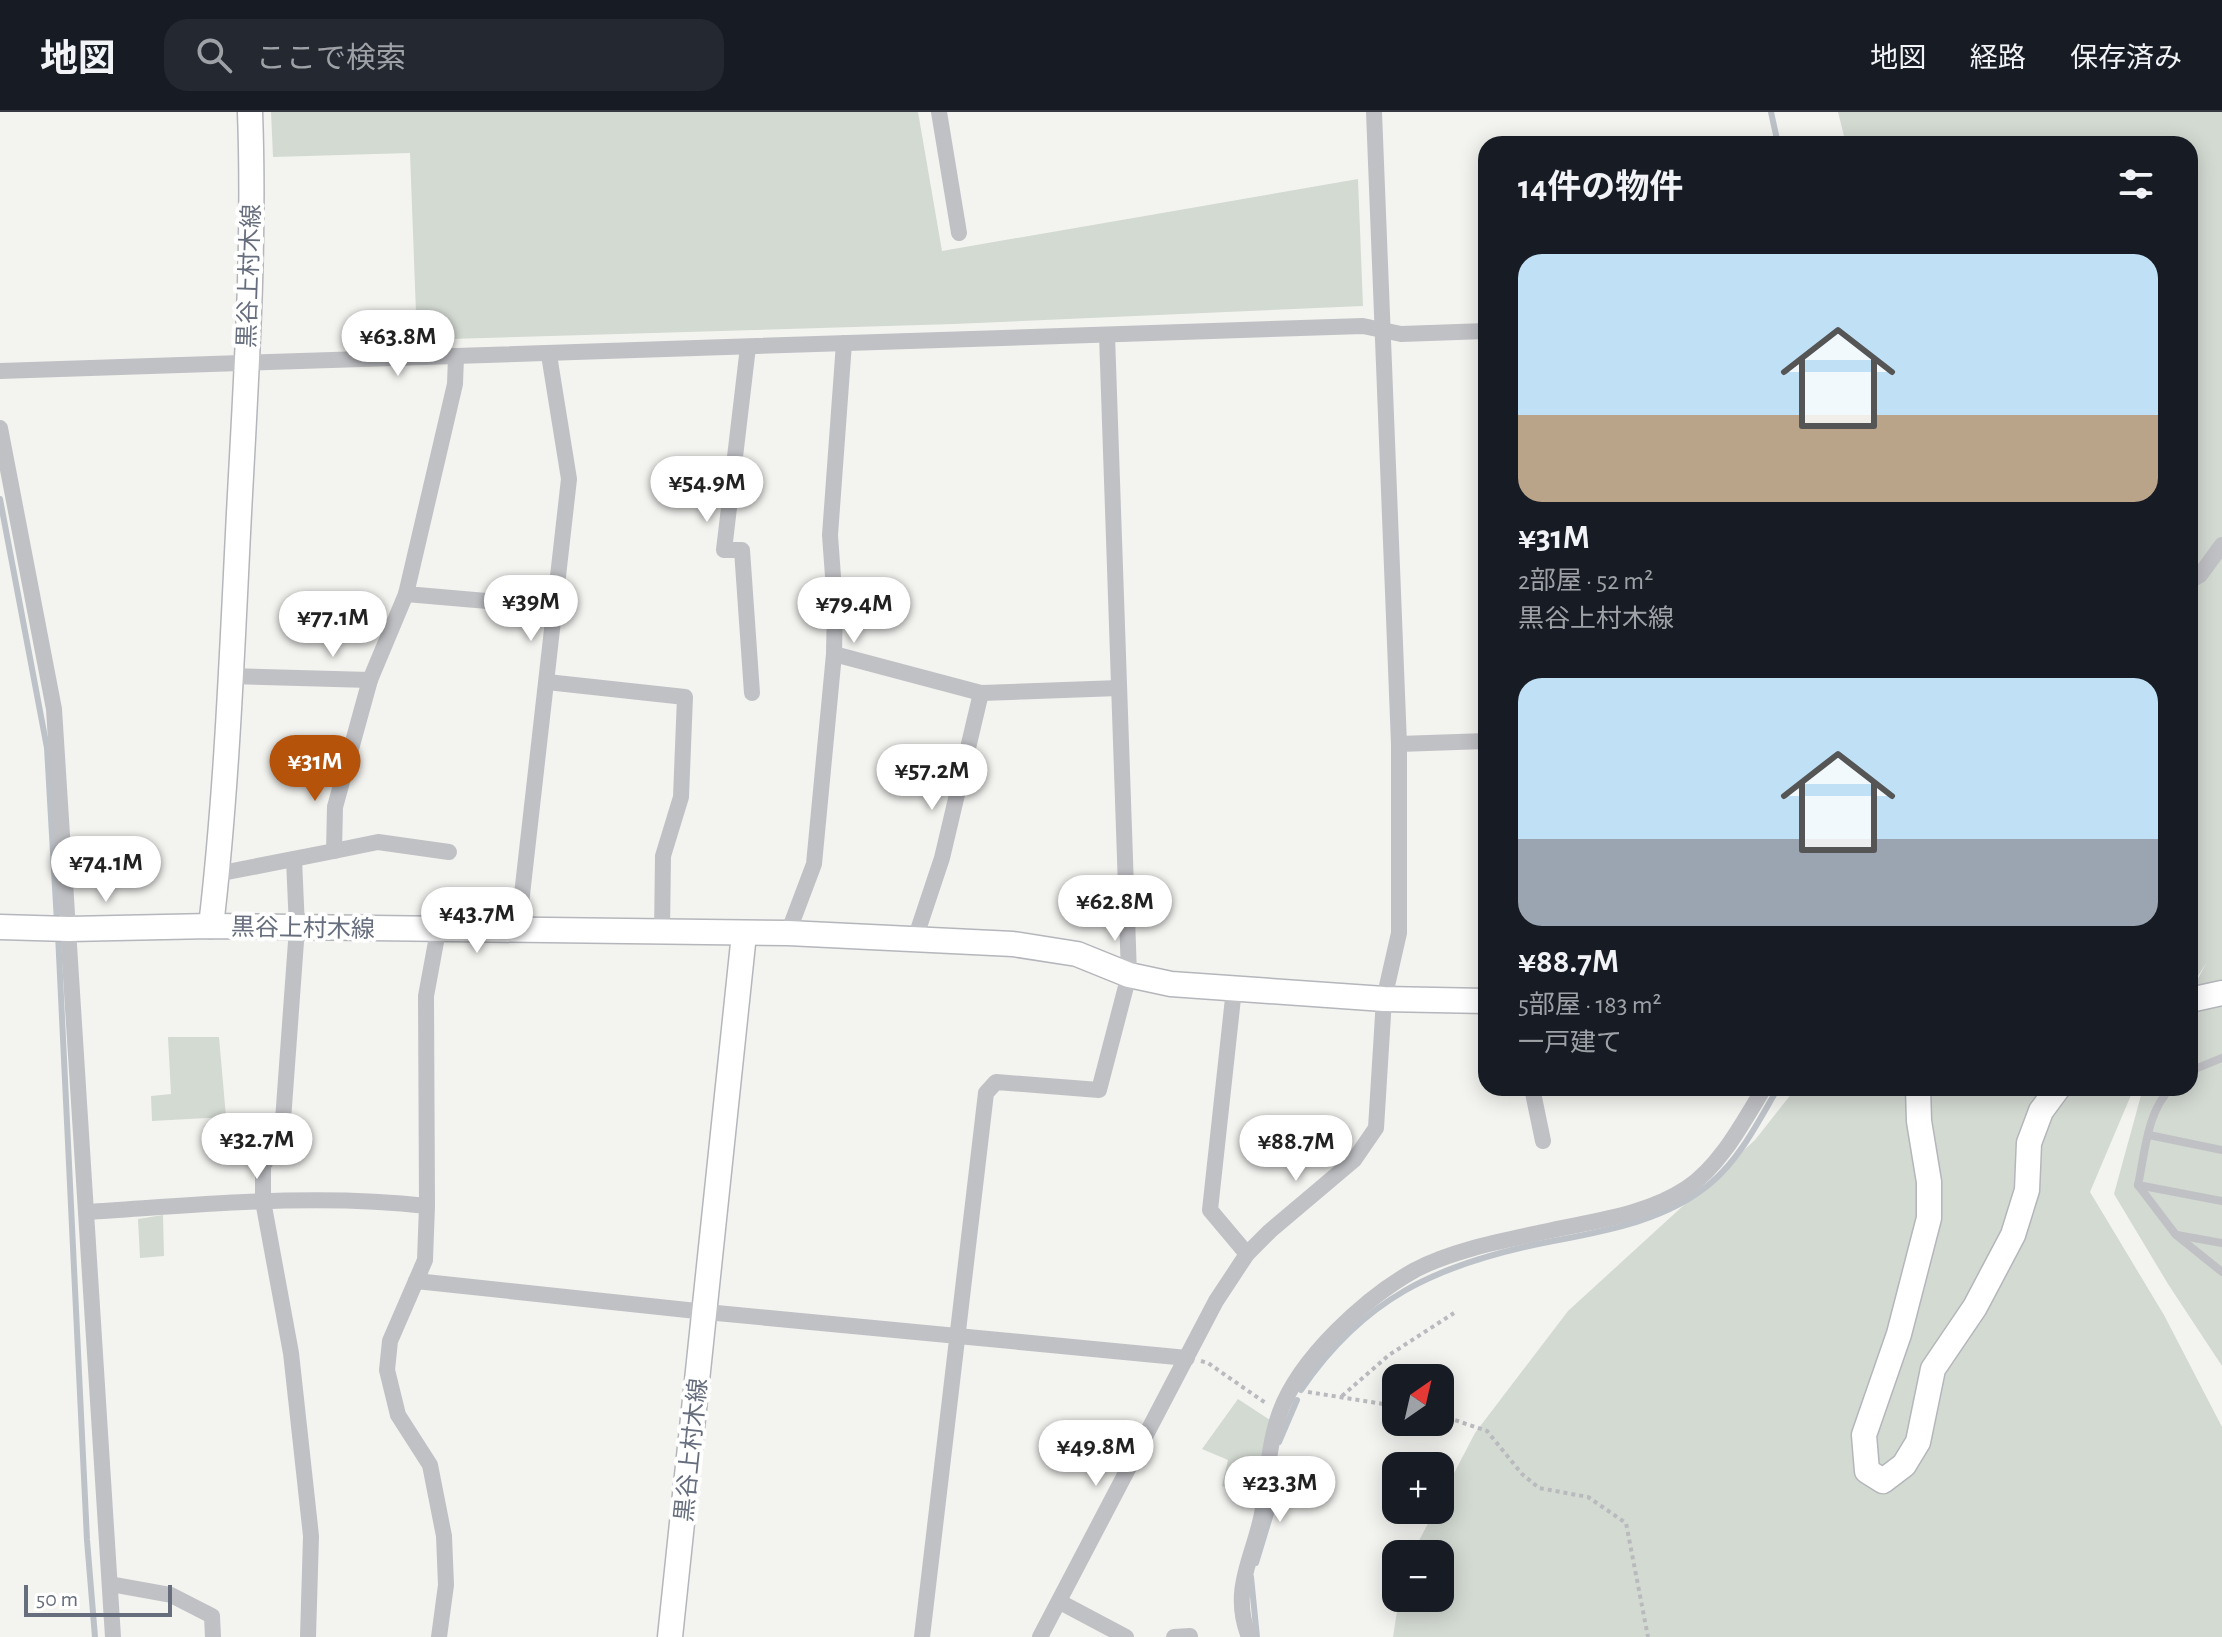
<!DOCTYPE html>
<html lang="ja">
<head>
<meta charset="utf-8">
<style>
  :root { --surface:#171b24; --page:#242831; --text:#f1f3f6; --muted:#9ea1a6; --line:#363941; --accent:#b45309 }
  body { margin:0; font-family:"Alegreya Sans","Noto Sans JP",sans-serif; background:var(--page); color:var(--text); height:100vh; display:flex; flex-direction:column; font-size:30px; white-space:nowrap }
  * { box-sizing:border-box; margin:0 }
  p { font-size:26px; color:var(--muted) }
  .icon { flex:none; width:44px; height:44px; fill:none; stroke:currentColor; stroke-width:2; stroke-linecap:round; stroke-linejoin:round }
  .map { position:relative; flex:1; overflow:hidden }
  .side { position:absolute; left:1478px; top:24px; width:720px; height:960px; display:flex; flex-direction:column; background:var(--surface); border-radius:24px; box-shadow:0 4px 20px #0003 }
  .side>* { flex:none }
  .needle { width:52px; rotate:34deg }
  .controls { position:absolute; left:1382px; top:1252px; display:grid; gap:16px }
  .controls a { display:grid; place-items:center; width:72px; height:72px; border-radius:16px; background:var(--surface); box-shadow:0 4px 20px #0003; font-size:40px }
  .scale { position:absolute; left:24px; bottom:20px; width:148px; box-sizing:border-box; padding-left:8px; border:4px solid #666d7d; border-top:0; font-size:22px; line-height:28px; white-space:nowrap; color:#666d7d; -webkit-text-stroke:6px #fff; paint-order:stroke }
  .price { position:absolute; translate:-50% -68px; padding:0 18px; border-radius:28px; background:#fff; color:#222; font-size:26px; line-height:52px; filter:drop-shadow(0 2px 4px #0008) }
  .price::after { content:''; position:absolute; left:50%; top:48px; width:24px; height:18px; margin-left:-12px; background:inherit; clip-path:polygon(0 0,100% 0,50% 100%) }
  .price.current { background:var(--accent); color:#fff }
  ul { padding:0; list-style:none }
  li { display:grid; align-content:center; gap:16px; height:424px; padding:0 40px }
  li span { display:grid; place-items:center; height:248px; border-radius:24px; color:#555 }
  li>.icon { margin-inline-start:auto }
  span .icon { width:144px; height:144px; fill:#fffc; stroke-width:1 }
  li b { font-size:34px }
  h2 { display:flex; justify-content:space-between; align-items:center; height:96px; padding:0 40px; font-size:34px }
  header { display:flex; align-items:center; gap:48px; box-sizing:border-box; height:112px; padding:0 40px; background:var(--surface); border-bottom:2px solid var(--line) }
  header strong { font-size:38px }
  nav { display:flex; gap:44px; margin-inline-start:auto; font-size:28px }
  .search { width:560px; height:72px; background:var(--page); display:flex; align-items:center; gap:20px; box-sizing:border-box; padding:0 28px; border-radius:24px; color:var(--muted); font-size:30px }
  .map>svg:first-child { display:block }
  .green { fill:#d3dad2 }
  .lines { fill:none; stroke-linecap:round; stroke-linejoin:round }
  .stream { stroke:#bdc2c8; stroke-width:6 }
  .secondary-casing { stroke:#b4b6bb; stroke-width:27 }
  .path { stroke:#b9babd; stroke-width:4; stroke-dasharray:4 4; stroke-linecap:butt }
  .lane { stroke:#c0c1c5; stroke-width:8 }
  .street { stroke:#c0c1c5; stroke-width:16 }
  .secondary { stroke:#fff; stroke-width:24 }
  .labels { text-anchor:middle; stroke-width:8; stroke-linejoin:round; paint-order:stroke }
  .street-label { font-size:24px; fill:#666d7d; stroke:#fff }
</style>
</head>
<body>
<header>
<strong>地図</strong>
<div class="search"><svg class="icon" aria-label="search" viewBox="0 0 24 24"><circle cx="10" cy="10" r="6"/><path d="M15 15l6 6"/></svg>ここで検索</div>
<nav><a>地図</a><a>経路</a><a>保存済み</a></nav>
</header>
<div class="map">
<svg width="2222" height="1525" viewBox="0 0 2222 1525">
  <rect width="100%" height="100%" fill="#f3f4f0"/>
  <g class="green">
    <polygon points="271,0 918,0 942,139 1358,67 1363,194 954,212 417,228 410,41 273,45"/>
    <polygon points="1838,0 2222,0 2222,1254 2168,1172 2114,1082 2143,976 2190,976 2190,881 2207,850 2190,876 2190,32 1846,32"/>
    <polygon points="168,925 219,925 226,1005 152,1009 151,984 171,982"/>
    <polygon points="1796,976 2134,976 2090,1080 2164,1203 2222,1315 2222,1525 1393,1525 1399,1486 1440,1486 1440,1442 1412,1442 1435,1398 1440,1398 1440,1388 1475,1321 1568,1199 1755,1028"/>
    <polygon points="163,1103 164,1144 140,1146 138,1107"/>
    <polygon points="1238,1287 1270,1308 1255,1383 1222,1374 1228,1348 1202,1337"/>
  </g>
  <g class="lines">
    <g class="stream">
      <polyline points="1771,0 1778,32"/>
      <polyline points="0,387 47,636 57,810"/>
      <polyline points="58,822 87,1428 95,1525"/>
      <path d="M1301 1278C1364 1186 1436 1153 1543 1131 1600 1120 1666 1110 1712 1070 1741 1045 1759 1008 1778 976"/>
      <polyline points="1279,1330 1297,1288"/>
      <polyline points="1256,1451 1273,1395 1276,1349"/>
      <polyline points="1251,1465 1257,1525"/>
    </g>
    <g class="secondary-casing">
      <g id="secondary">
        <path d="M211 814C227 678 232 539 239 401 246 268 255 134 250 0"/>
        <polyline points="0,815 69,817 211,814 788,821 1013,832 1077,842 1129,863 1171,872 1384,887 1486,889"/>
        <polyline points="2190,888 2222,881"/>
        <polyline points="1918,976 1919,1009 1929,1070 1929,1106 1899,1222 1864,1323 1867,1359 1883,1369 1904,1353 1918,1330 1933,1257 1975,1195 2013,1123 2027,1078 2029,1031 2041,999 2058,976"/>
        <polyline points="670,1525 744,822"/>
      </g>
    </g>
    <g class="path">
      <polyline points="1201,1249 1208,1251 1267,1292"/>
      <polyline points="1308,1280 1396,1294"/>
      <polyline points="1342,1284 1389,1243 1454,1201"/>
      <polyline points="1440,1303 1487,1319 1522,1362 1539,1376 1588,1385 1626,1411 1648,1525"/>
    </g>
    <g class="lane">
      <polyline points="2190,959 2222,946"/>
      <path d="M2171 976C2147 999 2145 1041 2138 1073L2222 1089"/>
      <polyline points="2149,1023 2222,1038"/>
      <polyline points="2138,1073 2176,1123 2222,1160"/>
      <polyline points="2177,1123 2222,1131"/>
    </g>
    <g class="street">
      <polyline points="939,0 959,121"/>
      <polyline points="748,235 724,438 742,438 752,581"/>
      <polyline points="456,245 455,272 406,482 555,495"/>
      <polyline points="0,259 1363,214 1401,222 1486,219"/>
      <polyline points="0,316 54,597 113,1525"/>
      <polyline points="2190,469 2200,463 2222,433"/>
      <polyline points="834,542 981,581 1119,576"/>
      <polyline points="229,564 370,568 406,482"/>
      <polyline points="547,570 685,585 681,685 663,744 662,821"/>
      <polyline points="1399,632 1486,629"/>
      <polyline points="334,739 378,730 449,740"/>
      <polyline points="294,747 297,816 282,1022 263,1054 263,1089 291,1241 311,1424 308,1525"/>
      <polyline points="217,762 334,739 335,695 370,568"/>
      <polyline points="518,818 569,367 549,243"/>
      <polyline points="438,819 426,884 427,1094 425,1148 416,1169 706,1200 1187,1246"/>
      <polyline points="788,821 814,752 834,542 835,492 830,423 844,231"/>
      <polyline points="915,827 942,746 981,581"/>
      <polyline points="1234,877 1210,1098 1247,1142"/>
      <polyline points="1532,976 1543,1029"/>
      <path d="M87 1100C200 1093 314 1081 427 1094"/>
      <polyline points="416,1169 390,1229 387,1258 398,1303 430,1353 444,1424 446,1473 439,1525"/>
      <polyline points="110,1472 171,1483 212,1504 213,1525"/>
      <polyline points="1060,1490 1126,1525"/>
      <polyline points="922,1525 986,981 996,970 1099,978 1129,863 1107,223"/>
      <polyline points="1040,1525 1216,1189 1247,1142 1270,1119 1354,1048 1376,1016 1384,887 1399,821 1399,632 1374,0"/>
      <polyline points="1174,1525 1190,1524"/>
      <path d="M1249 1525C1229 1475 1256 1442 1263 1396 1267 1365 1269 1330 1280 1300 1300 1246 1365 1186 1415 1158 1453 1138 1502 1129 1543 1120 1591 1109 1645 1104 1687 1076 1721 1053 1743 1010 1764 976"/>
    </g>
    <use href="#secondary" class="secondary"/>
  </g>
  <g class="labels">
    <g class="street-label">
      <text transform="translate(249 164) rotate(-88)" y="8">黒谷上村木線</text>
      <text transform="translate(303 816) rotate(1)" y="8">黒谷上村木線</text>
      <text transform="translate(691 1338) rotate(-84)" y="8">黒谷上村木線</text>
    </g>
  </g>
</svg>
<div class="controls">
<a><svg class="needle" viewBox="-14 -14 28 28"><path d="M0-13l5 13h-10z" fill="#e53935"/><path d="M0 13l5-13h-10z" fill="#9ea1a6"/></svg></a>
<a>+</a>
<a>−</a>
</div>
<div class="scale">50 m</div>
<b class="price" style="left:398px;top:266px">¥63.8M</b>
<b class="price" style="left:707px;top:412px">¥54.9M</b>
<b class="price" style="left:531px;top:531px">¥39M</b>
<b class="price" style="left:854px;top:533px">¥79.4M</b>
<b class="price" style="left:333px;top:547px">¥77.1M</b>
<b class="price current" style="left:315px;top:691px">¥31M</b>
<b class="price" style="left:932px;top:700px">¥57.2M</b>
<b class="price" style="left:106px;top:792px">¥74.1M</b>
<b class="price" style="left:1115px;top:831px">¥62.8M</b>
<b class="price" style="left:477px;top:843px">¥43.7M</b>
<b class="price" style="left:257px;top:1069px">¥32.7M</b>
<b class="price" style="left:1296px;top:1071px">¥88.7M</b>
<b class="price" style="left:1096px;top:1376px">¥49.8M</b>
<b class="price" style="left:1280px;top:1412px">¥23.3M</b>
<section class="side">
<h2>14件の物件<svg class="icon" aria-label="filters" viewBox="0 0 24 24"><path d="M4 7h16M4 17h16"/><circle cx="9" cy="7" r="2"/><circle cx="15" cy="17" r="2"/></svg></h2>
<ul>
<li><span style="background:linear-gradient(#bfe0f5 65%,#b9a48a 0)"><svg class="icon" aria-label="home" viewBox="0 0 24 24"><path d="M3 11l9-7 9 7M6 9v11h12V9"/></svg></span><div><b>¥31M</b><p>2部屋 · 52 m²</p><p>黒谷上村木線</p></div></li>
<li><span style="background:linear-gradient(#bfe0f5 65%,#9aa5b1 0)"><svg class="icon" aria-label="home" viewBox="0 0 24 24"><path d="M3 11l9-7 9 7M6 9v11h12V9"/></svg></span><div><b>¥88.7M</b><p>5部屋 · 183 m²</p><p>一戸建て</p></div></li>
</ul>
</section>
</div>
</body>
</html>
